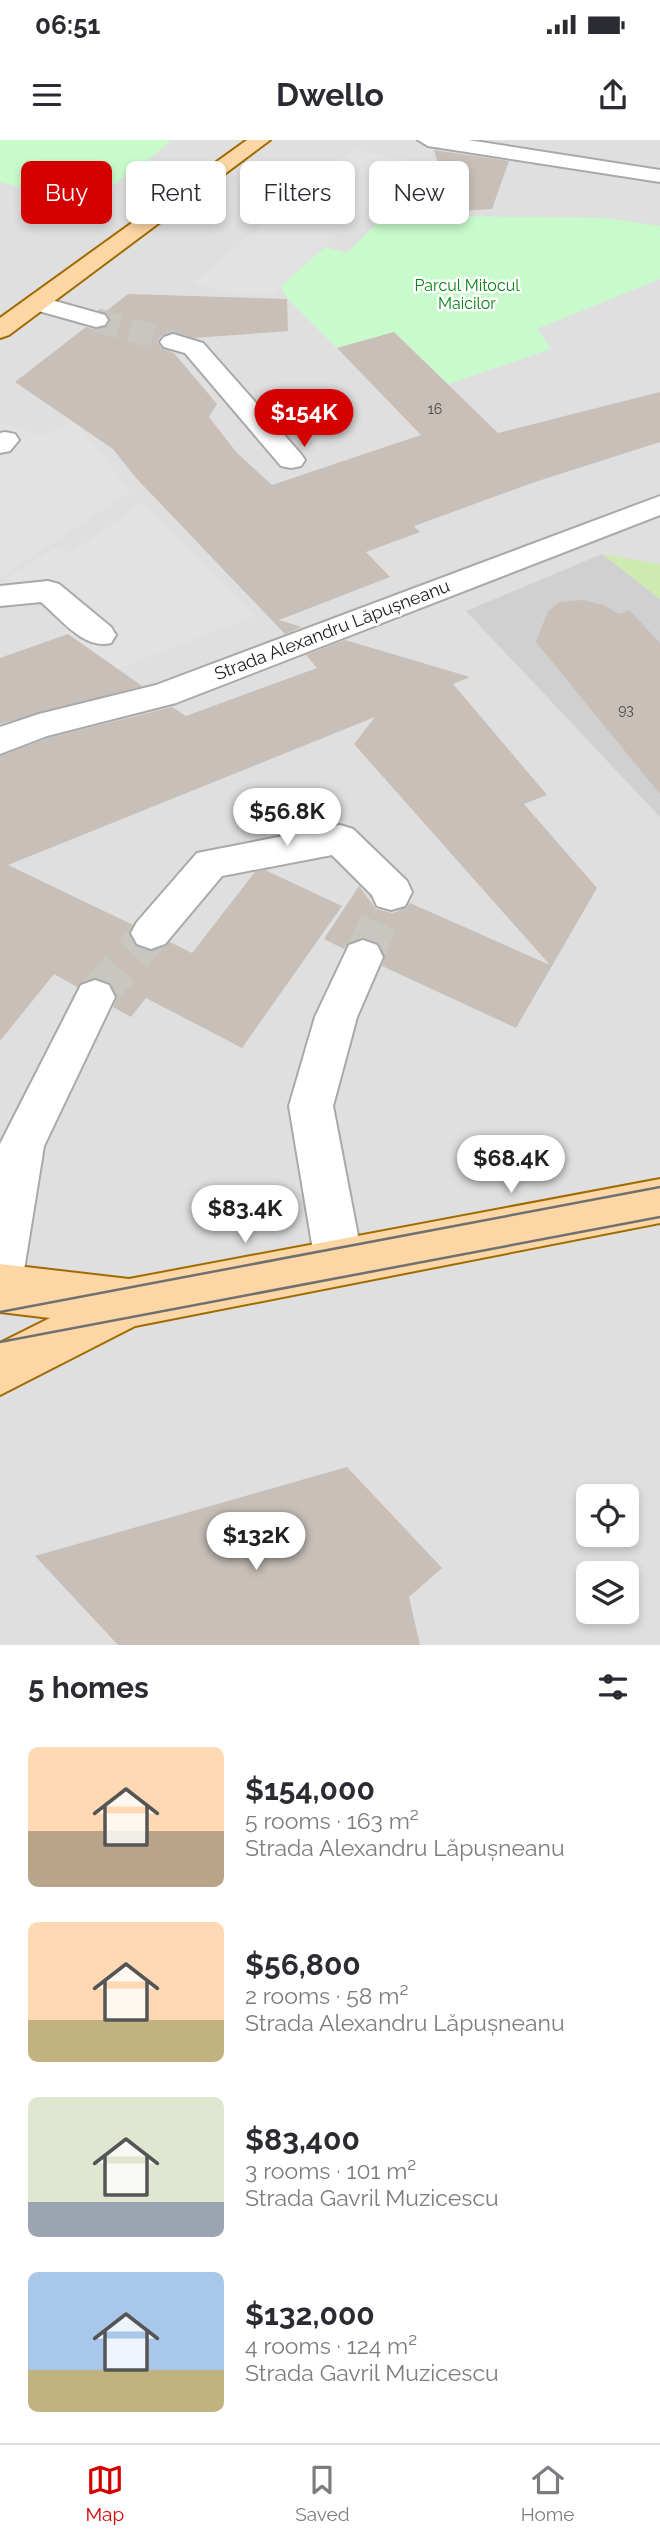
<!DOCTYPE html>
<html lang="en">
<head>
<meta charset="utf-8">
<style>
  :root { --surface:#fff; --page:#f7f7f7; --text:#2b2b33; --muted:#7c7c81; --line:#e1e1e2; --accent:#d40000 }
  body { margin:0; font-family:Raleway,sans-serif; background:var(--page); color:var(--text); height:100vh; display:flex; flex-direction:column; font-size:26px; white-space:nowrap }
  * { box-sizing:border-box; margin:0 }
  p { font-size:23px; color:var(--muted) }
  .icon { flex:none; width:38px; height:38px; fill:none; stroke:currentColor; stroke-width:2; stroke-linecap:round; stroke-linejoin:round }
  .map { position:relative; height:1505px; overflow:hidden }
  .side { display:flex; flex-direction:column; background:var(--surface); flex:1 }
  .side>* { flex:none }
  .banner { position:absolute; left:21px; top:21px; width:620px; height:63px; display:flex; gap:14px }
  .tools { position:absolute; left:576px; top:1344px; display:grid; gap:14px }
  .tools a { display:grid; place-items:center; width:63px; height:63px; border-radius:10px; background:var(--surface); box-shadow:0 4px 10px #0003; font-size:35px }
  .price { position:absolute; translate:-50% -60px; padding:0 16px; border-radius:24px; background:#fff; color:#222; font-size:23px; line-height:46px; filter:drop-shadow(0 2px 4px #0008) }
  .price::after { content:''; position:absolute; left:50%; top:42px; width:21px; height:16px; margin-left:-10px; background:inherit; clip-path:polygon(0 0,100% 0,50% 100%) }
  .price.selected { background:var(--accent); color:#fff }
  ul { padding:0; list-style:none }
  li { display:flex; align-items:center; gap:21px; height:175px; padding:0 28px }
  li span { display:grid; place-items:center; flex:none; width:196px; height:140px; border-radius:10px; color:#555 }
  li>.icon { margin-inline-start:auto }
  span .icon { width:84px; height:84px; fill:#fffc; stroke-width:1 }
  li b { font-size:30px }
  h2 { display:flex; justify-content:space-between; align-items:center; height:84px; padding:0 28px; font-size:30px }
  .chip { padding:0 24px; border-radius:10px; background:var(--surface); box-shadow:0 4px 10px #0003; font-size:24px; line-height:63px }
  .chip.selected { background:var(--accent); color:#fff }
  .status { display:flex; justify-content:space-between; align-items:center; height:49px; padding:0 35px; background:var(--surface); direction:ltr }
  .status svg { height:19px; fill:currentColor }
  header { display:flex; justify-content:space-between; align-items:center; height:91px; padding:0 28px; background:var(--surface); font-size:32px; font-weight:700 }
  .dock { display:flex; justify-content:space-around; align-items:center; height:98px; border-top:2px solid var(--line); background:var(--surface); font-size:19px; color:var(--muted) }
  .dock a { display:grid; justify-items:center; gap:4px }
  .dock .selected { color:var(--accent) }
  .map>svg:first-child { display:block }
  .residential { fill:#e0dfdf; fill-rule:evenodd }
  .religious { fill:#d0d0d0 }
  .grass { fill:#cdebb0 }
  .park { fill:#c8facc }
  .parking { fill:#e2e2e2 }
  .building { fill:#c7bfb8 }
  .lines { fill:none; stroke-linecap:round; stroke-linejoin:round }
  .minor-tunnel-far1 { stroke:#c8c6c1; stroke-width:24; stroke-dasharray:24 11; stroke-linecap:butt }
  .minor-tunnel { stroke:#c8c6c1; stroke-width:38; stroke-dasharray:38 19; stroke-linecap:butt }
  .minor-casing { stroke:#a9a9a9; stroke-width:4 }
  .major-casing { stroke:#a06b00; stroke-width:4 }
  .minor { fill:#fff; fill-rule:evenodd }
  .major { fill:#fcd6a4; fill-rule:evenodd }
  .tram { stroke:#707070; stroke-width:2.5 }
  .labels { text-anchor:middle; stroke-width:5; stroke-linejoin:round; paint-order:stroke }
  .number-label { font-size:14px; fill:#4b4948 }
  .far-park-label { font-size:16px; fill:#0c8416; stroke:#fff }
  .street-label { font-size:18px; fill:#222; stroke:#fff }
</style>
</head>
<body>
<div class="status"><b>06:51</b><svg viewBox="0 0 49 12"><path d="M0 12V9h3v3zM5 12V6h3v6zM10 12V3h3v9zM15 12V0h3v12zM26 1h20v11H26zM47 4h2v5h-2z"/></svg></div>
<header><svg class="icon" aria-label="menu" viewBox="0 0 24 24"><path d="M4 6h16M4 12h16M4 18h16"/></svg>Dwello<svg class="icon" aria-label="share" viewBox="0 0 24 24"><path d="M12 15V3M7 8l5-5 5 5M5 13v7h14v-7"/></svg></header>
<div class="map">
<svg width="660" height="1505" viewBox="0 0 660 1505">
  <rect width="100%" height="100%" fill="#f2efe9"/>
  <path class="residential" d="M0 0H660V1505H0ZM588 1356H626V1395H588ZM588 1433H626V1472H588Z"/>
  <polygon class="religious" points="602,414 660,459 660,677 466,471"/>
  <polygon class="grass" points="602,414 660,424 660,459"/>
  <g class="park">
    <path d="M0 0H172C155 15 96 63 75 61 51 59 24 48 0 42Z"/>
    <polygon points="430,30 436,76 606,78 660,86 660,139 537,189 551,209 448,244 394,192 337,208 285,156 281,146 325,107 347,113"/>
  </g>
  <g class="parking">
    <polygon points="353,9 418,23 272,154 239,155 194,143"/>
    <polygon points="76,282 131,351 0,438 0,284 41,295"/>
    <polygon points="143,362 254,476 118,529 68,494 36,457 0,468 0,443 57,406 71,413"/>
  </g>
  <g class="building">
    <polygon points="434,10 509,21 492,69 457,71 449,51 436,42 440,31"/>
    <polygon points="128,154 287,159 288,191 194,198 172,192 162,195 157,202 163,210 174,213 217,264 209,277 237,313 272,345 421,295 337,208 394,192 498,293 660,252 660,302 535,342 414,386 420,392 366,412 390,437 279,480 302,487 285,494 136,338 113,309 15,242 86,187 97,190 107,186 110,179 105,172"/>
    <polygon points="583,460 603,465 619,474 629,470 660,503 660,654 536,502 548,471 560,462"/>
    <polygon points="68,494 142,546 0,584 0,518"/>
    <polygon points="345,500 470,537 453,544 547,655 524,664 597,748 516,888 382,826 385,816 378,803 362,798 348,803 344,809 324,799 359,746 376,769 392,773 406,769 410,763 550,825 354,604 375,577 8,725 133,785 129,794 135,805 150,811 170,802 192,813 255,732 265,730 342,766 242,908 146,858 131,877 113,867 117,856 110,843 94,838 77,847 54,834 0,901 0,616 48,598 172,567 186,576 317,528 306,515"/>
    <polygon points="347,1327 442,1428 409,1457 420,1505 118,1505 35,1416"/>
  </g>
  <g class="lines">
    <polyline class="minor-tunnel-far1" points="96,180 173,202"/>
    <g class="minor-tunnel">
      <polyline points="363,817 391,755"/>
      <polyline points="95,857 151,793"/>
    </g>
    <g class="minor-casing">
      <g id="minor">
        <polygon points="418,0 468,0 660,30 660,42 428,6"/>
        <polygon points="37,156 105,175 108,180 105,185 96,187 28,168 25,163 28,158"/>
        <polygon points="173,194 203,203 301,314 305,320 301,326 291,328 281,326 185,213 164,207 160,202 164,197"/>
        <polygon points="5,292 15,294 19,300 10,311 0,313 0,293"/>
        <polygon points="660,356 660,375 176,563 47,596 0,614 0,587 39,574 156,545"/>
        <path d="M48 441 59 444 111 487 116 495 111 503C84 510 61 479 41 462L0 466V446Z"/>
        <polygon points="340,685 353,689 407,741 412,752 405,766 391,770 377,766 372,755 332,715 222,736 165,804 151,809 137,804 131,793 137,782 197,713"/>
        <polygon points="363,800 377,805 383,817 357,877 333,966 363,1122 356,1138 339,1145 322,1138 315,1122 289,966 315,877 349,805"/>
        <polygon points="95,840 109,845 115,857 44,1006 24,1130 17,1147 0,1153 0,1004 81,845"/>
      </g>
    </g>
    <g class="major-casing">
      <g id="major">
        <polygon points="247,0 270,0 9,195 0,198 0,178"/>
        <polygon points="660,1039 660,1083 135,1186 0,1255 0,1203 50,1178 0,1172 0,1124 129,1139"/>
      </g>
    </g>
    <use href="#minor" class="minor"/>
    <use href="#major" class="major"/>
    <g class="tram">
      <polyline points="0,1172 660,1047"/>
      <polyline points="0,1202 660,1077"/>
    </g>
  </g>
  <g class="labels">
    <g class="number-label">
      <text x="435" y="274">16</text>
      <text x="626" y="575">93</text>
    </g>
    <g class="far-park-label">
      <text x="467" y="151">Parcul Mitocul<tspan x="467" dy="18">Maicilor</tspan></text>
    </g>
    <g class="street-label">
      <text transform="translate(332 490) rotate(-21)" y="6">Strada Alexandru Lăpușneanu</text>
    </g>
  </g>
</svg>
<div class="tools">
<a><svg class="icon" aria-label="locate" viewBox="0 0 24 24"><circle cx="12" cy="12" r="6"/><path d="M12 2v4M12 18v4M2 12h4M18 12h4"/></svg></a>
<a><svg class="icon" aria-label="layers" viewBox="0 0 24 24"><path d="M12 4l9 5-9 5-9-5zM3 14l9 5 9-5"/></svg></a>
</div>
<b class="price selected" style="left:304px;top:309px">$154K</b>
<b class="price" style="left:287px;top:708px">$56.8K</b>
<b class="price" style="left:511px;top:1055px">$68.4K</b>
<b class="price" style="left:245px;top:1105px">$83.4K</b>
<b class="price" style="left:256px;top:1432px">$132K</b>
<div class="banner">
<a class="chip selected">Buy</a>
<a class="chip">Rent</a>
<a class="chip">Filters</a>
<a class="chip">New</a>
</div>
</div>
<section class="side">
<h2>5 homes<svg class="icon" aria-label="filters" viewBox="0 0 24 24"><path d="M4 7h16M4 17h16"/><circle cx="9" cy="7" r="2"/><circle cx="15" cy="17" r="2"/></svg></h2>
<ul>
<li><span style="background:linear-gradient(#ffd9b3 60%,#b9a48a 0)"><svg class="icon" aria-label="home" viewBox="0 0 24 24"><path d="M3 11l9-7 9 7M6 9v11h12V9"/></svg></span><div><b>$154,000</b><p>5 rooms · 163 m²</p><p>Strada Alexandru Lăpușneanu</p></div></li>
<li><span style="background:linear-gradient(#ffd9b3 70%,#c2b280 0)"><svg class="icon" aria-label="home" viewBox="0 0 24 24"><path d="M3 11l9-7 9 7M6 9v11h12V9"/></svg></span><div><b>$56,800</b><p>2 rooms · 58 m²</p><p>Strada Alexandru Lăpușneanu</p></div></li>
<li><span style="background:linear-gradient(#dfe7d0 75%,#9aa5b1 0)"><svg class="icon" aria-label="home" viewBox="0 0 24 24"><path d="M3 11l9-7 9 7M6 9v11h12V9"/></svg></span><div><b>$83,400</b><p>3 rooms · 101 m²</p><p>Strada Gavril Muzicescu</p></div></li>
<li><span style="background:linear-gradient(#a9c7e8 70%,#c2b280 0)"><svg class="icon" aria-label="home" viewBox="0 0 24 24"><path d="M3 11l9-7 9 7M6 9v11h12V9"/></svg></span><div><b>$132,000</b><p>4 rooms · 124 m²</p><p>Strada Gavril Muzicescu</p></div></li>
</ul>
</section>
<nav class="dock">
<a class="selected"><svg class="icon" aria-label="map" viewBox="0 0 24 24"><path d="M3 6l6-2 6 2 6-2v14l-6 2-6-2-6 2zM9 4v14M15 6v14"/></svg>Map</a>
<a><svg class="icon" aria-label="saved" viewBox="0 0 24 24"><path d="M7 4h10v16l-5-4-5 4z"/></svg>Saved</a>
<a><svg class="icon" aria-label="home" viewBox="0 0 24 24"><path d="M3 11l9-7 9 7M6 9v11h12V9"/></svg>Home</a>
</nav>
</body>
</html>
